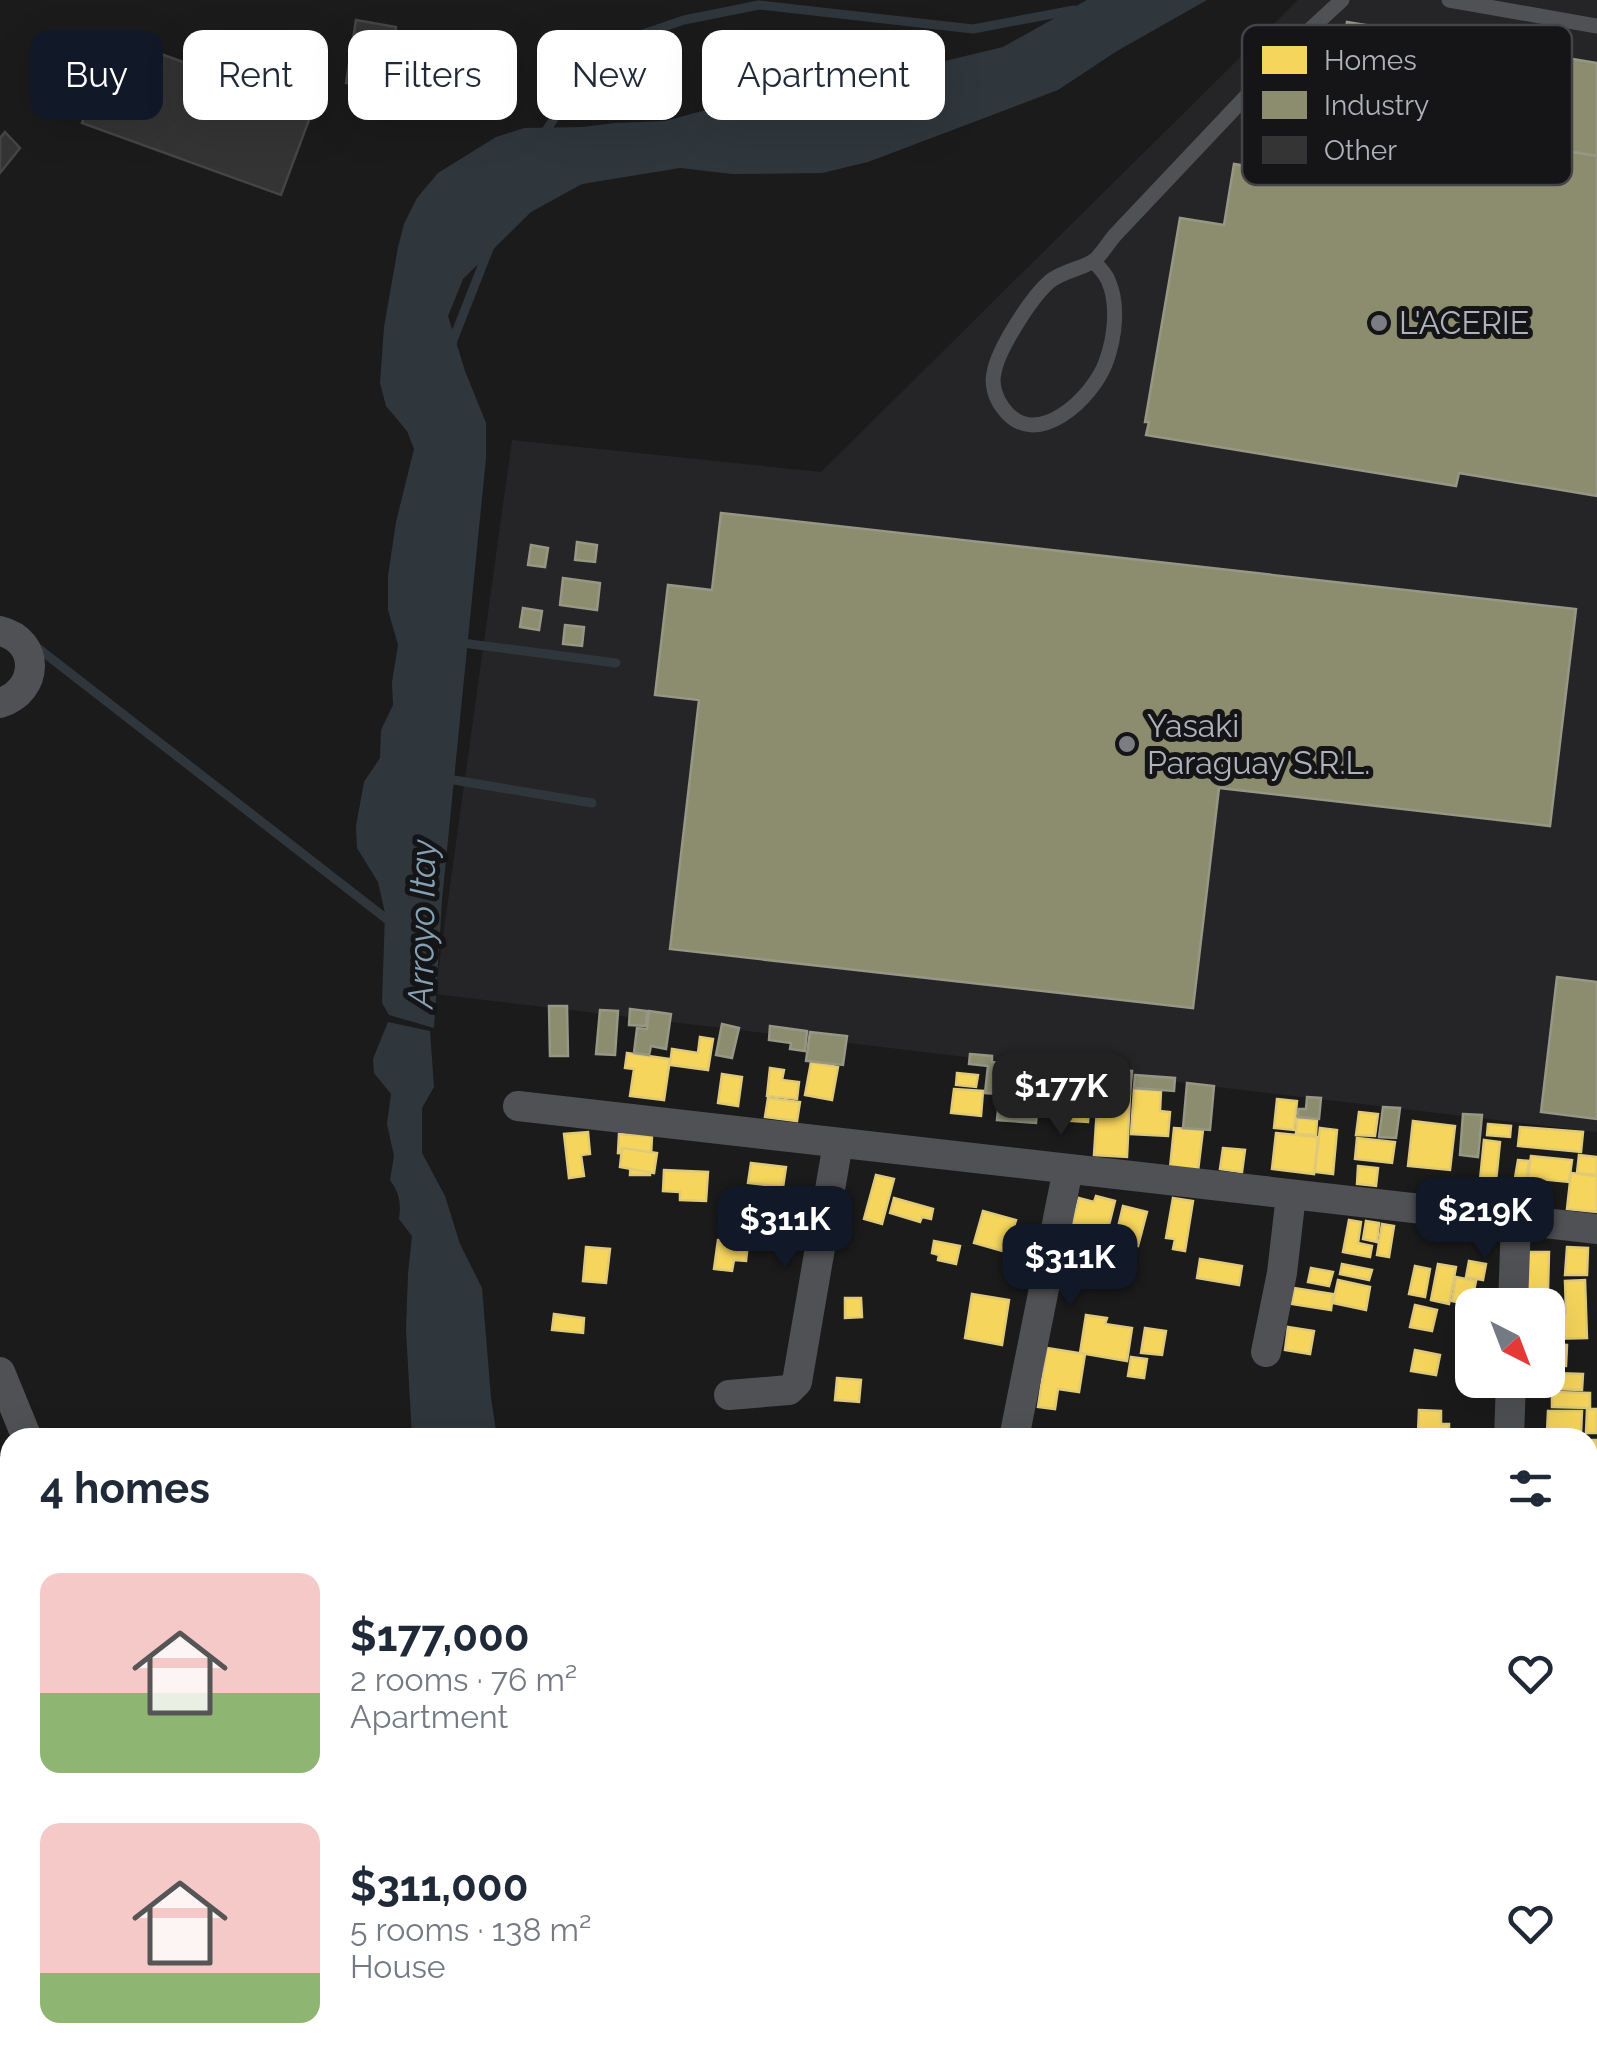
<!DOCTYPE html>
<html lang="en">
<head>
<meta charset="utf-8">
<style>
  :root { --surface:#fff; --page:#f6f6f7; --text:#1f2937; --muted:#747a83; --accent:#111827 }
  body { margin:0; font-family:Raleway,sans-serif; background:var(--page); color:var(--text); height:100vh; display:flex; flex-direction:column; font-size:38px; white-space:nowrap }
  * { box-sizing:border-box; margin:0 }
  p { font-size:32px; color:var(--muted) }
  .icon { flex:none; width:55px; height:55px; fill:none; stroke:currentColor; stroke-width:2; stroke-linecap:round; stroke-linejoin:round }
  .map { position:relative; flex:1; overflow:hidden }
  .details { position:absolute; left:0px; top:1428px; width:1598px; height:642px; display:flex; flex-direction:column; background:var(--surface); border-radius:30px 30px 0 0; box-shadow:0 10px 40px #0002 }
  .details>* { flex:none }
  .top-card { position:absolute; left:30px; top:30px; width:1000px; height:90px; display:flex; gap:20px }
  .needle { width:65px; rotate:138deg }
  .buttons { position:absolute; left:1455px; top:1288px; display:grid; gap:20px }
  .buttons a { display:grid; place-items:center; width:110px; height:110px; border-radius:20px; background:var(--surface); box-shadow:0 10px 40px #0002; font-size:50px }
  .price { position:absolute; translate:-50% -85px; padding:0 22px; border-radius:20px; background:var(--accent); color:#fff; font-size:32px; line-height:65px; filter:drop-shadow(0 2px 5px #0008) }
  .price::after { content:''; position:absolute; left:50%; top:60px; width:30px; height:22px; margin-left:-15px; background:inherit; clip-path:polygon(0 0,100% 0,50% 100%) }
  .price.on { background:#222; color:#fff }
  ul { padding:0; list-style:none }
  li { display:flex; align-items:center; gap:30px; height:250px; padding:0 40px }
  li span { display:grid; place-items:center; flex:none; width:280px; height:200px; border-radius:20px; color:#555 }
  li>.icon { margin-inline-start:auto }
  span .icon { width:120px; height:120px; fill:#fffc; stroke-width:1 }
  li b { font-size:42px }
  h2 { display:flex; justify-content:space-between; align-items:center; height:120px; padding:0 40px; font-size:42px }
  .chip { padding:0 35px; border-radius:20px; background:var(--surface); box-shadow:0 10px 40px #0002; font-size:35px; line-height:90px }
  .chip.on { background:var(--accent); color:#fff }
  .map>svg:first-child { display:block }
  .built { fill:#252527 }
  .green { fill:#212822 }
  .water { fill:#2f373d }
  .homes { fill:#f6d55c; stroke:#e0ca78; stroke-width:2.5 }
  .industry { fill:#8c8c6e; stroke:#969785; stroke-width:2.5 }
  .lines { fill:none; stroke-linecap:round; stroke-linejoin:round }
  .stream { stroke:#2f373d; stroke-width:9 }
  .building { fill:#343435; stroke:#444547; stroke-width:2.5 }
  .service { stroke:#505154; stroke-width:15 }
  .minor { stroke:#505154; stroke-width:30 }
  .poi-dot { fill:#7b7d83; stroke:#151517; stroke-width:4 }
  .labels { text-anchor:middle; stroke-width:10; stroke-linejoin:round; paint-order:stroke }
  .poi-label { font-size:32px; fill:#aeb2bb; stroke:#151517; text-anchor:start }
  .water-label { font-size:35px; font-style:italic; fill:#87a1b4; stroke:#151517 }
  .key { fill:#151517; stroke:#434448; stroke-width:2.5 }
  .key-label { font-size:28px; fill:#aeb2bb }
</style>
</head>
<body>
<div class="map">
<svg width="1597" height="2069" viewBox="0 0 1597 2069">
  <rect width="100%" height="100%" fill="#1b1b1b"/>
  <polygon class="built" points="1298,0 1597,0 1597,1132 435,994 512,440 821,472"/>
  <g class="green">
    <polygon points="1597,1920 1597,2069 1562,2069 1564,2060 1588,2060 1588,1961"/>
    <polygon points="1202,2060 1446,2060 1446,2069 1204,2069"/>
  </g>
  <g class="water">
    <polygon points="1087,0 1207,0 1117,51 1058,90 868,162 822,173 732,174 680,168 582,184 531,212 463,279 448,316 465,371 486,423 486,458 442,900 434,1028 389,1015 382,1003 385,913 378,882 357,848 356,826 364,782 380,758 381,730 393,705 392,682 398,645 388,610 388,576 396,522 414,449 407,431 386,406 380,383 384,327 398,247 404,224 417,198 438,173 496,137 524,128 582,127 615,123 665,121 717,107 809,88 881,82 924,66 1003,47"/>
    <path d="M388 1022 430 1031 434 1087 422 1108V1153L445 1196 460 1244 482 1288 491 1398 497 1437H412L406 1330 408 1274 412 1236 399 1219C401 1203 400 1194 390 1180L394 1156 387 1124 391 1094 374 1073 373 1059Z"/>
  </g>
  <g class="homes">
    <polygon points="700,1037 713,1039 708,1070 670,1065 672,1049 698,1053"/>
    <polygon points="627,1053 670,1059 664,1100 630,1096 634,1069 625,1068"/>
    <polygon points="811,1062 838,1067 832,1100 805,1095"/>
    <polygon points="770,1068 784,1070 782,1080 799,1082 797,1099 767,1096"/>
    <polygon points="957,1073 978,1075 976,1087 956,1085"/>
    <polygon points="722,1074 742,1077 738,1106 718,1103"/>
    <polygon points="1077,1077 1093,1079 1092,1099 1059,1095 1061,1081 1076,1082"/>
    <polygon points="954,1089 983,1091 981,1116 951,1113"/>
    <polygon points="1134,1089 1161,1091 1160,1111 1170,1112 1168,1136 1131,1134"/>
    <polygon points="1098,1093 1130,1094 1127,1157 1094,1155"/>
    <polygon points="768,1098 800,1102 797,1121 765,1117"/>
    <polygon points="1075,1098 1090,1099 1088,1122 1057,1120 1058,1103 1075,1105"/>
    <polygon points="1277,1099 1297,1101 1294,1130 1274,1128"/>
    <polygon points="1359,1112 1378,1114 1375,1136 1356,1135"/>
    <polygon points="1297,1118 1317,1120 1316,1135 1296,1134"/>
    <polygon points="1413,1121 1455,1126 1450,1170 1408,1166"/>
    <polygon points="1488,1124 1511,1126 1510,1137 1487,1135"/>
    <polygon points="1520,1127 1583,1132 1581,1152 1518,1146"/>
    <polygon points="1174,1128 1203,1130 1198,1171 1170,1168"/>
    <polygon points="1320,1128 1337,1130 1333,1174 1315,1172"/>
    <polygon points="588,1132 590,1154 581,1155 584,1176 569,1178 564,1134"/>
    <polygon points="1276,1133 1318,1137 1314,1174 1272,1169"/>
    <polygon points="619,1134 652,1136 650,1175 630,1175 631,1154 618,1153"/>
    <polygon points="1357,1138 1395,1142 1392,1163 1355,1159"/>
    <polygon points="1484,1140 1500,1142 1495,1191 1479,1190"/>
    <polygon points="622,1148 657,1153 654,1173 620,1167"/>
    <polygon points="1223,1148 1245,1150 1242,1172 1220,1169"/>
    <polygon points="1579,1155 1597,1157 1597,1175 1577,1173"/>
    <polygon points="1531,1156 1572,1160 1569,1182 1528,1178"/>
    <polygon points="1518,1160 1529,1161 1526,1186 1514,1184"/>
    <polygon points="751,1163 786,1167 783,1187 748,1183"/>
    <polygon points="1358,1166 1378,1168 1376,1186 1357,1184"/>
    <polygon points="664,1170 708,1172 706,1201 680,1200 680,1192 663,1191"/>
    <polygon points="1571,1173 1597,1176 1597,1212 1567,1209"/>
    <polygon points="876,1175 894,1179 882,1224 864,1219"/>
    <polygon points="1096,1196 1115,1201 1105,1241 1070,1232 1079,1198 1094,1202"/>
    <polygon points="894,1198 933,1209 931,1219 922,1217 920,1222 890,1213"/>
    <polygon points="1173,1198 1193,1201 1185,1251 1173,1249 1175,1239 1166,1238"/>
    <polygon points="1123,1206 1147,1212 1138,1246 1115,1240"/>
    <polygon points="983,1211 1016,1220 1006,1252 974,1243"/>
    <polygon points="1349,1220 1361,1222 1358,1243 1372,1246 1370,1257 1343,1252"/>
    <polygon points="1366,1221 1379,1223 1377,1242 1363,1239"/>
    <polygon points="1382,1224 1394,1226 1389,1257 1377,1255"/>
    <polygon points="718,1240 748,1243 746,1261 734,1260 732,1271 714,1269"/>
    <polygon points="934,1241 960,1246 956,1264 938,1260 939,1255 932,1253"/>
    <polygon points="586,1247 610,1249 606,1283 583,1281"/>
    <polygon points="1567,1247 1588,1248 1587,1275 1565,1275"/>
    <polygon points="1528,1252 1549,1252 1548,1290 1526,1290"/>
    <polygon points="1200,1259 1242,1266 1239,1285 1197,1278"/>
    <polygon points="1469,1261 1486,1264 1483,1280 1466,1277"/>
    <polygon points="1342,1264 1372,1270 1369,1280 1340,1274"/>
    <polygon points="1438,1264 1456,1267 1449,1304 1431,1300"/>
    <polygon points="1415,1266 1430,1269 1425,1297 1409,1294"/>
    <polygon points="1311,1268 1333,1272 1329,1286 1308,1282"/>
    <polygon points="1456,1277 1476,1281 1471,1305 1452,1301"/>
    <polygon points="1338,1280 1370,1287 1366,1310 1333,1303"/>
    <polygon points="1585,1280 1587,1338 1548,1339 1548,1314 1566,1313 1565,1281"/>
    <polygon points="1294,1288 1333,1294 1331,1310 1292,1304"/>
    <polygon points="972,1294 1009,1300 1002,1345 965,1338"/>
    <polygon points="845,1298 861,1298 862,1317 845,1318"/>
    <polygon points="1415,1305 1437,1310 1432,1331 1410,1327"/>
    <polygon points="554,1314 584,1318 583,1333 552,1330"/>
    <polygon points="1086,1315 1107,1318 1105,1324 1132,1328 1127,1361 1080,1353"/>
    <polygon points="1288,1327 1314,1331 1310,1354 1285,1350"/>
    <polygon points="1145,1328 1166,1331 1162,1355 1141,1353"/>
    <polygon points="1548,1344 1567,1345 1566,1366 1548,1365"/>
    <polygon points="1047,1348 1085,1354 1079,1392 1058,1389 1055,1409 1038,1407"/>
    <polygon points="1415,1350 1440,1355 1436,1375 1411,1371"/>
    <polygon points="1131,1357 1147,1359 1144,1378 1128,1376"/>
    <polygon points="1553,1373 1583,1374 1582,1390 1552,1389"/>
    <polygon points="837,1378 861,1380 859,1402 835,1400"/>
    <polygon points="1552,1392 1590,1393 1590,1408 1552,1407"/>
    <polygon points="1587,1409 1597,1409 1597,1433 1586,1433"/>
    <polygon points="1419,1410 1441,1411 1441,1424 1449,1424 1449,1438 1427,1438 1427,1433 1418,1433"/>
    <polygon points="1548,1411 1582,1411 1581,1434 1547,1433"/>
    <rect x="1588" y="1440" width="9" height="45"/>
  </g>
  <g class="industry">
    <polygon points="1347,22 1597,63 1597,156 1332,113"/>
    <polygon points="1271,103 1597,156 1597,496 1459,473 1456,486 1146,435 1149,422 1145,422 1180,218 1224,225 1234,164 1260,168"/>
    <polygon points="721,513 1576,609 1550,826 1219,788 1193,1008 670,949 699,700 655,695 668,585 712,590"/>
    <polygon points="577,542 597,545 595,562 575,560"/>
    <polygon points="531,545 548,548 545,567 528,565"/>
    <polygon points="563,578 600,583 597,610 560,605"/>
    <polygon points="523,608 542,611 539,630 520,627"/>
    <polygon points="565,625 584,627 582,646 563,644"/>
    <polygon points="1557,977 1597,982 1597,1119 1541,1112"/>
    <polygon points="549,1006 567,1006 568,1056 550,1056"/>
    <polygon points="630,1009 647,1011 646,1026 629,1025"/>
    <polygon points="600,1010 618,1011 615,1055 596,1054"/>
    <polygon points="649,1011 671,1014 666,1049 651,1046 649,1055 634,1053 637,1028 647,1029"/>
    <polygon points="722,1024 739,1028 732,1058 716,1055"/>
    <polygon points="770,1026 807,1031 805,1051 790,1049 791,1043 769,1040"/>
    <polygon points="810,1032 847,1036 843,1065 806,1061"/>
    <polygon points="970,1054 992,1056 992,1062 1001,1063 998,1094 985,1093 988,1066 969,1064"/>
    <polygon points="1003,1060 1042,1063 1036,1123 997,1120"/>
    <polygon points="1045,1063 1075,1066 1074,1081 1055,1079 1055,1082 1043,1081"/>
    <polygon points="1120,1070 1132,1071 1130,1094 1094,1090 1096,1077 1119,1079"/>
    <polygon points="1135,1075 1175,1078 1174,1091 1134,1088"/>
    <polygon points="1187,1083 1214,1086 1210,1130 1183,1128"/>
    <polygon points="1307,1097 1321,1098 1319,1119 1298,1117 1298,1109 1306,1109"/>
    <polygon points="1383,1107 1400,1108 1396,1138 1379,1137"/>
    <polygon points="1463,1114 1482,1115 1478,1157 1460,1155"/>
  </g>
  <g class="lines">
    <g class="stream">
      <polyline points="542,137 572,90 634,37 684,20 759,5 973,29 1074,10"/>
      <polyline points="452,348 453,340 490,246"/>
      <polyline points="455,642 616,663"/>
      <polyline points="34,645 393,924"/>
      <polyline points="442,778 592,803"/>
    </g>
  </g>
  <g class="building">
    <polygon points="356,20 396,27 385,89 346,83"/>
    <polygon points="114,37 313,109 281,195 82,123"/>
    <polygon points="5,132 20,148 0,173 0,138"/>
  </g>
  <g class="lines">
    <g class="service">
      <polyline points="1449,0 1597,26"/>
      <path d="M1094 262C1099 267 1105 273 1108 280 1119 304 1115 337 1106 362 1093 398 1035 453 1003 408 996 399 991 385 994 373 998 349 1031 298 1049 282 1063 270 1087 268 1096 259 1103 252 1109 242 1115 235L1303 36 1342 0"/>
      <polyline points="0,1956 10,1951"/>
      <polyline points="320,2060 339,2069"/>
    </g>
    <g class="minor">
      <path d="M0 631C41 641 39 691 0 703"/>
      <polyline points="518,1106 1597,1229"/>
      <polyline points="1513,1305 1516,1221"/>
      <polyline points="1266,1352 1282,1273 1291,1195"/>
      <polyline points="0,1372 27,1438"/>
      <polyline points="729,1395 789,1390 797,1382 838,1143"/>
      <polyline points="1014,1438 1068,1169"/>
      <polyline points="1509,1438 1511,1380"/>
    </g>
  </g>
  <g class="poi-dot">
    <circle cx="1379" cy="323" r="10"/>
    <circle cx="1127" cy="744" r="10"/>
  </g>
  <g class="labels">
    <g class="poi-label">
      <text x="1399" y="334">L'ACERIE</text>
      <text x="1147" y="737">Yasaki<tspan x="1147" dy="37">Paraguay S.R.L.</tspan></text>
    </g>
    <g class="water-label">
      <text transform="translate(422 924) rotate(-89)" y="12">Arroyo Itay</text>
    </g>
  </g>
  <rect x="1242" y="25" width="330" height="160" rx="15" class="key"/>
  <rect x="1262" y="46" width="45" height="28" fill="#f6d55c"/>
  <rect x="1262" y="91" width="45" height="28" fill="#8c8c6e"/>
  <rect x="1262" y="136" width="45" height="28" fill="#343435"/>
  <g class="key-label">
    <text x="1324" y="70">Homes</text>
    <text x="1324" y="115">Industry</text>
    <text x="1324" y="160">Other</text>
  </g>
</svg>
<div class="buttons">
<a><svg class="needle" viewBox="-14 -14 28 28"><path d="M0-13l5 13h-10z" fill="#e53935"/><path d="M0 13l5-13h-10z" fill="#747a83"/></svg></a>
</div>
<b class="price on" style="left:1061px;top:1138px">$177K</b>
<b class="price" style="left:1485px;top:1262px">$219K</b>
<b class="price" style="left:785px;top:1271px">$311K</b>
<b class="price" style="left:1070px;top:1309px">$311K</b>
<div class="top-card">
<a class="chip on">Buy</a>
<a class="chip">Rent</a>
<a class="chip">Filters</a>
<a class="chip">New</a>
<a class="chip">Apartment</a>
</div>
<section class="details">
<h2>4 homes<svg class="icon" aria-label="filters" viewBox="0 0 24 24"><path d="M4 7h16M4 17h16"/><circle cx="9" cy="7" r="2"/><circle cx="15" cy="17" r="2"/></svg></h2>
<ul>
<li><span style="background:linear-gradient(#f6c9c9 60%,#8fb573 0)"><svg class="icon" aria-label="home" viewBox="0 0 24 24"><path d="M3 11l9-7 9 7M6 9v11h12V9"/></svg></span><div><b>$177,000</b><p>2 rooms · 76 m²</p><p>Apartment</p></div><svg class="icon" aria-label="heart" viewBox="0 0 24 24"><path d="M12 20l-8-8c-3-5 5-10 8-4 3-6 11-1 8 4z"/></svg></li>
<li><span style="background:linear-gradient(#f6c9c9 75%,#8fb573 0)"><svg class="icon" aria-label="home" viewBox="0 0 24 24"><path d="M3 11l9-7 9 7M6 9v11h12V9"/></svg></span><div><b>$311,000</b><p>5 rooms · 138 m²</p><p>House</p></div><svg class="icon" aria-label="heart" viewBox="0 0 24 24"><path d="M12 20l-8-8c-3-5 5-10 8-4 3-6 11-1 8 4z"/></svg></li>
</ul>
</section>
</div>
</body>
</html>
